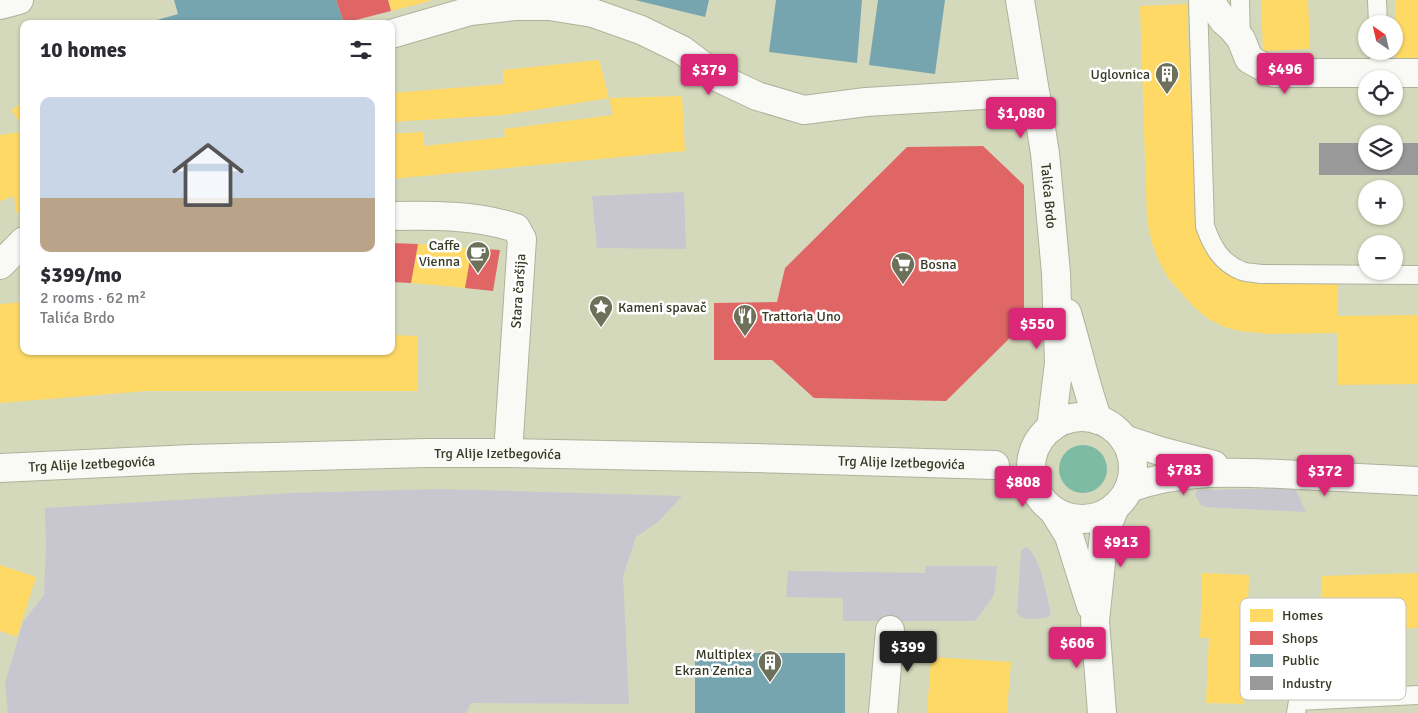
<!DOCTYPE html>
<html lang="en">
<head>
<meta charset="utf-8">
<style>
  :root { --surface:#fff; --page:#f2f2f3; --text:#2b2b33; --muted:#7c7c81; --line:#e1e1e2; --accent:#db2777 }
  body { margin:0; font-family:Signika,sans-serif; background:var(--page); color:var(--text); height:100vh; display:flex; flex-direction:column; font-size:19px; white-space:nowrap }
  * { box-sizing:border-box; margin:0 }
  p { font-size:16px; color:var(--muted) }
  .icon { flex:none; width:28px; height:28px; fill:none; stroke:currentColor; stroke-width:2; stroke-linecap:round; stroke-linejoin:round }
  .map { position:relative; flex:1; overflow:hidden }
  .details { position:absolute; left:20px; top:20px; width:375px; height:335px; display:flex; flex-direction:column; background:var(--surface); border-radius:10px; box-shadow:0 1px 4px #0004 }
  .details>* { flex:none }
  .needle { width:32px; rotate:326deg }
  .buttons { position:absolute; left:1358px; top:15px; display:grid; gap:10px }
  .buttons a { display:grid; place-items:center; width:45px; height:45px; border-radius:50%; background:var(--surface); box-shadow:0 1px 4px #0004; font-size:25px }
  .price { position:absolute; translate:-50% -42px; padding:0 11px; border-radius:5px; background:var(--accent); color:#fff; font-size:16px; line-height:32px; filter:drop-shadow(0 1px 2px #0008) }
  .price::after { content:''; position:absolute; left:50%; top:30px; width:15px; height:11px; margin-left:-8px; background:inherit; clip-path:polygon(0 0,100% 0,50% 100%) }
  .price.current { background:#222; color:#fff }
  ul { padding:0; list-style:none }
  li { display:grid; align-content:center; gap:10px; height:265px; padding:0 20px }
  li+li { border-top:1px solid var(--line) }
  li span { display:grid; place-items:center; height:155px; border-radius:10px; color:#555 }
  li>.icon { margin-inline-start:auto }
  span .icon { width:90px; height:90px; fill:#fffc; stroke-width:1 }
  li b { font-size:21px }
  h2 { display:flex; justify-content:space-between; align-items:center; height:60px; padding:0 20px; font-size:21px }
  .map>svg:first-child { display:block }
  .green { fill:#c8c6ce }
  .water { fill:#7ebba4 }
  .homes { fill:#ffd966 }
  .shops { fill:#e06666 }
  .public { fill:#76a5af }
  .industry { fill:#999 }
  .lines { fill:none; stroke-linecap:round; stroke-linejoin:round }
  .lane-casing { stroke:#afb29b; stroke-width:20 }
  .street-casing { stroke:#afb29b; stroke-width:30 }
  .secondary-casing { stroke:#afb29b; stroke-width:30 }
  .lane { stroke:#f9f9f5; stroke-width:18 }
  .street { stroke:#f9f9f5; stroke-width:28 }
  .secondary { stroke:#f9f9f5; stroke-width:28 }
  .labels { text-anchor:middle; stroke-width:5; stroke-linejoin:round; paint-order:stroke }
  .poi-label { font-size:14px; fill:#363923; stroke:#fff; text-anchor:end }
  .street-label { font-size:14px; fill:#363923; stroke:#fff }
  .key { fill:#fff; stroke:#c3c4bd; stroke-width:1 }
  .key-label { font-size:14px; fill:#363923 }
</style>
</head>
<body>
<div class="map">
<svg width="1418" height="713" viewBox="0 0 1418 713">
  <rect width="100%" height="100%" fill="#d5d9bc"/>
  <g class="green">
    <polygon points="684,192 686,249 597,248 592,196"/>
    <polygon points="1295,488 1306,512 1205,507 1200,504 1195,494 1198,490"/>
    <polygon points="440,489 682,496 659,521 636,537 623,576 629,704 471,703 466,713 8,713 5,683 23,622 44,595 46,548 45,508 292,493"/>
    <path d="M1025 547C1040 551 1047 599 1051 614L1048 617C1037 618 1024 623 1017 613L1021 551Z"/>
    <polygon points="926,566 997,566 994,595 975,621 843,621 843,598 786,597 788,571 925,573"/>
  </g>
  <circle class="water" cx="1083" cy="469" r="24"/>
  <g class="homes">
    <polygon points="388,0 430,0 430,1 391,11"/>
    <polygon points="1261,0 1308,0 1310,49 1263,51"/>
    <rect x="1395" y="0" width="23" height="65"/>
    <polygon points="1187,4 1195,223 1200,240 1209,254 1230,275 1247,281 1268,283 1337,283 1337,316 1418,315 1418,384 1338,385 1337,324 1337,333 1269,334 1240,331 1224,327 1207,318 1193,306 1168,278 1159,261 1152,243 1147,220 1140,6"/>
    <circle cx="788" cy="44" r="4"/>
    <polygon points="599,60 609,98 504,115 391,122 391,93 503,84 503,70"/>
    <polygon points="682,96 685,151 391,179 391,134 423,132 424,146 505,137 504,129 613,115 609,98"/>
    <polygon points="24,102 24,128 11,110"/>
    <polygon points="21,132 24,139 24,208 16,213 14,196 0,201 0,135"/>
    <polygon points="418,244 472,248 465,288 411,283"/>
    <polygon points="24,302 24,351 391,351 391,335 418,336 418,391 147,391 0,403 0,304"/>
    <polygon points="0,565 36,577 17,637 0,631"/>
    <polygon points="1202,573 1249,575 1244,704 1206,703 1209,638 1200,638"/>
    <polygon points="1418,573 1418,628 1322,631 1321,576"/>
    <polygon points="931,657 1011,662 1007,713 927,713"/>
  </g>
  <g class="shops">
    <polygon points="336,0 388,0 391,11 344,23"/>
    <polygon points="983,146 1024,185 1024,324 946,401 814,398 772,360 714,360 714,303 777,302 785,268 907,147"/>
    <polygon points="391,243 418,244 411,283 391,282"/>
    <polygon points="472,248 500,250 493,291 465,288"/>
  </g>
  <g class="public">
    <polygon points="174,0 336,0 344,23 143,24 178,14"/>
    <polygon points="635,0 709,0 705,17"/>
    <polygon points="776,0 862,0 857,63 769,52"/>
    <polygon points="878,0 945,0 935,74 869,65"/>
    <rect x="695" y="653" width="150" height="60"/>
  </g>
  <polygon class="industry" points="1319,143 1366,143 1366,161 1394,161 1394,143 1418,143 1418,175 1319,175"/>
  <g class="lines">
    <g class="lane-casing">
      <g id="lane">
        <path d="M1198 0 1205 226C1212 246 1221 263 1242 271 1248 273 1256 273 1262 274L1418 275"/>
        <polyline points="1240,0 1241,39"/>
        <polyline points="1377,0 1378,24"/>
        <polyline points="1379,51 1380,73"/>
        <polyline points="1296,713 1298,701 1418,695"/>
      </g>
    </g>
    <g class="street-casing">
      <g id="street">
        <path id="s1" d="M1020 0 1045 153 1056 273 1059 363 1051 428"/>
        <polyline points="1209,0 1224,21 1232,28 1241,39 1249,59 1274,73 1418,73"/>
        <polyline points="391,34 470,11 515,6 549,6 593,13 641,30 682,50 719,78 757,96 804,110 866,102 1015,93 1036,97"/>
        <path d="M391 216C432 215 477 215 516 228L522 239 508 453"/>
        <polyline points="0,265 24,241"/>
        <path d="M1067 313C1078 349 1085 385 1098 420"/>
        <circle cx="1082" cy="468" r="51"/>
        <polyline points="1124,439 1160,451 1214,465"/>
        <path id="s2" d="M0 468 191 459 426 453H508L752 458 995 465"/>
        <path d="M1129 488C1186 468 1240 472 1299 475 1339 477 1378 479 1418 481"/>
        <polyline points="1053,510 1069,536 1091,606"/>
        <polyline points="883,713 890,630"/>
        <polyline points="1102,713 1095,621 1104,534 1115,507"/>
      </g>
    </g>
    <g class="secondary-casing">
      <polyline id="secondary" points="0,5 19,0"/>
    </g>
    <use href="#lane" class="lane"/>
    <use href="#street" class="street"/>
    <use href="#secondary" class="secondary"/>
  </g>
  <defs>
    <g id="building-pin" transform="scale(1.25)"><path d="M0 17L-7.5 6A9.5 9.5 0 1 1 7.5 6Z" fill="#6e7159" stroke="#fff"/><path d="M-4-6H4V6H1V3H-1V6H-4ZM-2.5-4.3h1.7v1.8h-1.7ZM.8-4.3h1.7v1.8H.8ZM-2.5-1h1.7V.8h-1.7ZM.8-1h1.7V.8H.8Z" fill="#fff"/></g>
    <g id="cafe-pin" transform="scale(1.25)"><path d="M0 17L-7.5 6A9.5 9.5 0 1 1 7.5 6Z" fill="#6e7159" stroke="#fff"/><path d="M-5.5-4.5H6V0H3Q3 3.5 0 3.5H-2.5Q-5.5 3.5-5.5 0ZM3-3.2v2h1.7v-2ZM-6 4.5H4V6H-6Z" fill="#fff"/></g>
    <g id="supermarket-pin" transform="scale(1.25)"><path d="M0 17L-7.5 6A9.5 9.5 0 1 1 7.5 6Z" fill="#6e7159" stroke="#fff"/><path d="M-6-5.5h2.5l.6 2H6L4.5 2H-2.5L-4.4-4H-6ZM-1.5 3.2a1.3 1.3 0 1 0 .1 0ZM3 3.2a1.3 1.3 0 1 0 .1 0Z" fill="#fff"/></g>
    <g id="sight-pin" transform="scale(1.25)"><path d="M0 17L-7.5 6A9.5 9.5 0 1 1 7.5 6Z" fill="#6e7159" stroke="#fff"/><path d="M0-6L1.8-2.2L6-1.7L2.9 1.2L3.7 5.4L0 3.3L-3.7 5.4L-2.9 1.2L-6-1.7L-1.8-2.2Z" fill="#fff"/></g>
    <g id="restaurant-pin" transform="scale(1.25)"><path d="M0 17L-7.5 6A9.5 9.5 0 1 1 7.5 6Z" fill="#6e7159" stroke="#fff"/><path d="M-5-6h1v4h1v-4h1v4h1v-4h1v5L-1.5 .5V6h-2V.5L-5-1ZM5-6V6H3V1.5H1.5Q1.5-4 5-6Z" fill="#fff"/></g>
  </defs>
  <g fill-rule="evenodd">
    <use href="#building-pin" x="1167" y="74"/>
    <use href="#cafe-pin" x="478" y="253"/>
    <use href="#supermarket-pin" x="903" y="264"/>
    <use href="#sight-pin" x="601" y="307"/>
    <use href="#restaurant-pin" x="745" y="316"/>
    <use href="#building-pin" x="770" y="662"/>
  </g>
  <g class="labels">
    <g class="poi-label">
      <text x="1150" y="79">Uglovnica</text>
      <text x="460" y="250">Caffe<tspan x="460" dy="16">Vienna</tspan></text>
      <text x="920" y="269" text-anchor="start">Bosna</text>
      <text x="618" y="312" text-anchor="start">Kameni spavač</text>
      <text x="762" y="321" text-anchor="start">Trattoria Uno</text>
      <text x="752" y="659">Multiplex<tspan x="752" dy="16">Ekran Zenica</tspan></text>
    </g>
    <g class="street-label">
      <text dy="5" stroke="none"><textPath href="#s1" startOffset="198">Talića Brdo</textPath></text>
      <text transform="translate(518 291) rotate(-86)" y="5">Stara čaršija</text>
      <text dy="5" stroke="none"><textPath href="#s2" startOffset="498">Trg Alije Izetbegovića</textPath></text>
      <text dy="5" stroke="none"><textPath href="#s2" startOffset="902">Trg Alije Izetbegovića</textPath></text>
      <text dy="5" stroke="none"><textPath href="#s2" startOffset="92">Trg Alije Izetbegovića</textPath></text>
    </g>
  </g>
  <rect x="1240" y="598" width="166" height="102" rx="8" class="key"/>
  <rect x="1250" y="609" width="23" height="13" fill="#ffd966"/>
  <rect x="1250" y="631" width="23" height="14" fill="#e06666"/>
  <rect x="1250" y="654" width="23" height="13" fill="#76a5af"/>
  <rect x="1250" y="676" width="23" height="14" fill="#999"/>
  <g class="key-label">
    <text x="1282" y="620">Homes</text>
    <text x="1282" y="643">Shops</text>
    <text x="1282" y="665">Public</text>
    <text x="1282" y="688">Industry</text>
  </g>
</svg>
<div class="buttons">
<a><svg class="needle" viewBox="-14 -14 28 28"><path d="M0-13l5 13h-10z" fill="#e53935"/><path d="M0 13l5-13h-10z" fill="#7c7c81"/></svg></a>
<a><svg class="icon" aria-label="locate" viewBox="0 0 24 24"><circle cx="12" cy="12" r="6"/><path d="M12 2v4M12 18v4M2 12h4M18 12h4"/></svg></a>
<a><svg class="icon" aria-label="layers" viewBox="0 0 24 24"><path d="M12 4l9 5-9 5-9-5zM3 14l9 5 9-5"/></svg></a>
<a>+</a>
<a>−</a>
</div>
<b class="price" style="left:1285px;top:95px">$496</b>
<b class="price" style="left:709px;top:96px">$379</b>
<b class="price" style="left:1021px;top:139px">$1,080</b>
<b class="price" style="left:1037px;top:350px">$550</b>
<b class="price" style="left:1184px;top:496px">$783</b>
<b class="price" style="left:1325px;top:497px">$372</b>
<b class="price" style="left:1023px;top:508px">$808</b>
<b class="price" style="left:1121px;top:568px">$913</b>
<b class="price" style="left:1077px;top:669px">$606</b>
<b class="price current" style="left:908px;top:673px">$399</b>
<section class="details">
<h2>10 homes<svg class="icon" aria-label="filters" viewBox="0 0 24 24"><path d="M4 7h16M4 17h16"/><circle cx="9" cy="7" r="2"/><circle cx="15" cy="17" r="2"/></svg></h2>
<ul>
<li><span style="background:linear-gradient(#c9d6e8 65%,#b9a48a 0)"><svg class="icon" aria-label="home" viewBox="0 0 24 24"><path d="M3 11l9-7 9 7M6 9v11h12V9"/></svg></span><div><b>$399/mo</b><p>2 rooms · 62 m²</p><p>Talića Brdo</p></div></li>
</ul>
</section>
</div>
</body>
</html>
